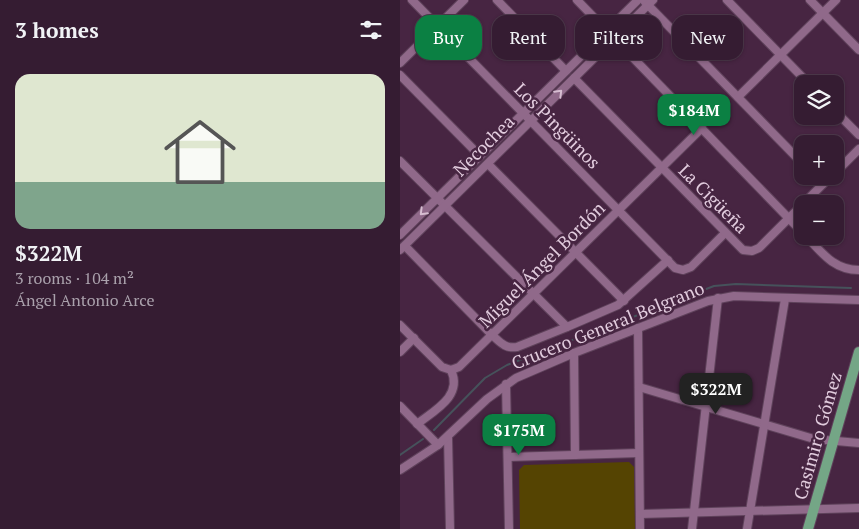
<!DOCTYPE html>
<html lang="en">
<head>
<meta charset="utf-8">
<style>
  :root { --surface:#351c32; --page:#40293e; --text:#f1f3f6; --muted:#aaa1ac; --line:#4f3a4d; --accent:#0b8043 }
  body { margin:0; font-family:"PT Serif",serif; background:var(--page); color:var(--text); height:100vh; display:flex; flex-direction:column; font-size:19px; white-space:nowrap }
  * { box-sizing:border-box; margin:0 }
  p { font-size:16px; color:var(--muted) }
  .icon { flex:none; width:28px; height:28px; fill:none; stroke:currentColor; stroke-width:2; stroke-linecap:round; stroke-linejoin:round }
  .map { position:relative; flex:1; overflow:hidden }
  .side { display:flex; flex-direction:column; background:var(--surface); width:400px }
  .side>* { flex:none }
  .hud { position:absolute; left:15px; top:15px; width:369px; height:45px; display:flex; gap:10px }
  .fabs { position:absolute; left:394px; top:75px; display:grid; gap:10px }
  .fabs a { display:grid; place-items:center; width:50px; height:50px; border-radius:10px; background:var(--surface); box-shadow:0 1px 4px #0004,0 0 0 1px var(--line); font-size:25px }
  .price { position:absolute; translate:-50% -42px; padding:0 11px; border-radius:10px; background:var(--accent); color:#fff; font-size:16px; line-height:32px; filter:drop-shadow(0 1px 2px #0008) }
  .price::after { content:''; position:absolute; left:50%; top:30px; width:15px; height:11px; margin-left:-8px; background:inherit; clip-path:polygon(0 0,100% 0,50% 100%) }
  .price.on { background:#222; color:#fff }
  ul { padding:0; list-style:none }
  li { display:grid; align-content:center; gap:10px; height:265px; padding:0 15px }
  li span { display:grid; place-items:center; height:155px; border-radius:15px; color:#555 }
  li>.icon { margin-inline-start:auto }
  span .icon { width:90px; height:90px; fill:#fffc; stroke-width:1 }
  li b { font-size:21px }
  h2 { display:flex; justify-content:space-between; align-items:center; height:60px; padding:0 15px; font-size:21px }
  .chip { padding:0 18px; border-radius:15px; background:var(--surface); box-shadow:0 1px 4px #0004,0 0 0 1px var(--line); font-size:18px; line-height:45px }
  .chip.on { background:var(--accent); color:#fff }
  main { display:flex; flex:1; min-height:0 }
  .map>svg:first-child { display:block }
  .green { fill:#554402 }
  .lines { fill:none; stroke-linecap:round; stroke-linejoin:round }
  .stream { stroke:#46525b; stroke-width:2 }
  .minor-casing { stroke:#5f425b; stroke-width:10 }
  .major-casing { stroke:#5f425b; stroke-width:12 }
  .minor { stroke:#90698a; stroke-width:8 }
  .major { stroke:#74a686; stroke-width:10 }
  .oneway { stroke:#d6bdd1 }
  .labels { text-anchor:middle; stroke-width:5; stroke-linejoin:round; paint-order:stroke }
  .street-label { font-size:18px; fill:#e2ccde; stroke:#472542 }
</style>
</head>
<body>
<main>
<section class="side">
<h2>3 homes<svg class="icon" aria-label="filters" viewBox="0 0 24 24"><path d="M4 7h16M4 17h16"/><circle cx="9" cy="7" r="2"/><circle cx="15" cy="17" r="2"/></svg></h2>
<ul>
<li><span style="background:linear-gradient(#dfe7d0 70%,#7fa58c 0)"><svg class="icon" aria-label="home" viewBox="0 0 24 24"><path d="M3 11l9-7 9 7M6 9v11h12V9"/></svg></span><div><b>$322M</b><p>3 rooms · 104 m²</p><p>Ángel Antonio Arce</p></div></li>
</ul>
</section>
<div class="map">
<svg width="459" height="529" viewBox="0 0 459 529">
  <rect width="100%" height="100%" fill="#472542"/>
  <polygon class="green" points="229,462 234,467 235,529 120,529 119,470 124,465"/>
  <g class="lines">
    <g class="stream">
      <polyline points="34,430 85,378 107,365 314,286 336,284 451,288"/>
      <polyline points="0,455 23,439"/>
    </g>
    <g class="minor-casing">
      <g id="minor">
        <polyline points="12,0 275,268 283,270 291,267 325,233"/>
        <polyline points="97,0 166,71"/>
        <polyline points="177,0 402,232"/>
        <polyline points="327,0 409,84"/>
        <polyline points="410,0 459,50"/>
        <polyline points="245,2 402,163"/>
        <polyline points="0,63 64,0"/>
        <polyline points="0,75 80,156"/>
        <polyline points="174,78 343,250 352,251 359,248 402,205"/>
        <polyline points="338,97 436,0"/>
        <polyline points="435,111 459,135"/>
        <polyline points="0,161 167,327"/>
        <polyline points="88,164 224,301"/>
        <polyline points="435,173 459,149"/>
        <polyline points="416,176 423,184"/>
        <polyline points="403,204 431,176"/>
        <polyline points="0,235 238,0"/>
        <path d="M406 236C422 253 434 270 459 270"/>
        <path d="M5 246 92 335C100 342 105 349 117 347L167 327 218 305 268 260"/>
        <polyline points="0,250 253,0"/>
        <polyline points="0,325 42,367 51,370"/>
        <polyline points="238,328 240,529"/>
        <polyline points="0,352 14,338"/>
        <polyline points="174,353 175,455"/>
        <polyline points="51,370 59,367 302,128"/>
        <polyline points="106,384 109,529"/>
        <polyline points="239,387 414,439 459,443"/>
        <polyline points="0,406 38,445"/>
        <path d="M17 424C35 410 63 396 51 370"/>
        <polyline points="48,437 50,529"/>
        <polyline points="108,457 239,453"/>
        <polyline points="0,470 38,445 87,399 116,378 174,353 308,301 334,296 459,300"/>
        <polyline points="240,514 459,508"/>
        <polyline points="292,529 318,298"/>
        <polyline points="347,529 385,299"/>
      </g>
    </g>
    <g class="major-casing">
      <polyline id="major" points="408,529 459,352"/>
    </g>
    <use href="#minor" class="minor"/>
    <use href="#major" class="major"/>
  </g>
  <defs><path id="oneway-chevron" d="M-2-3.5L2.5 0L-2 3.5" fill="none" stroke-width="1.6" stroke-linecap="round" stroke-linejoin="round" transform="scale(1.25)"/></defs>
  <g class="oneway">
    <use href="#oneway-chevron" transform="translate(159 93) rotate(-45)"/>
    <use href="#oneway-chevron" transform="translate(23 212) rotate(135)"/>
  </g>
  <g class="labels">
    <g class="street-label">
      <text transform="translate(157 126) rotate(45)" y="6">Los Pingüinos</text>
      <text transform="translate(84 146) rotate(-45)" y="6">Necochea</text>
      <text transform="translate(313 199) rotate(45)" y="6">La Cigüeña</text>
      <text transform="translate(142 265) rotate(-45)" y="6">Miguel Ángel Bordón</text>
      <text transform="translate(208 326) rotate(-22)" y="6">Crucero General Belgrano</text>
      <text transform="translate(418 436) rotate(-74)" y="6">Casimiro Gómez</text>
    </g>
  </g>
</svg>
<div class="fabs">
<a><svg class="icon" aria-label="layers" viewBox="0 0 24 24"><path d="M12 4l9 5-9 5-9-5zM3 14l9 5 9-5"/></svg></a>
<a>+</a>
<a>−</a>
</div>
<b class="price" style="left:294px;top:136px">$184M</b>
<b class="price on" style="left:316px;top:415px">$322M</b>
<b class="price" style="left:119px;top:456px">$175M</b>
<div class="hud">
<a class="chip on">Buy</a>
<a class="chip">Rent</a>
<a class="chip">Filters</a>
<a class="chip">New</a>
</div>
</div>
</main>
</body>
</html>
